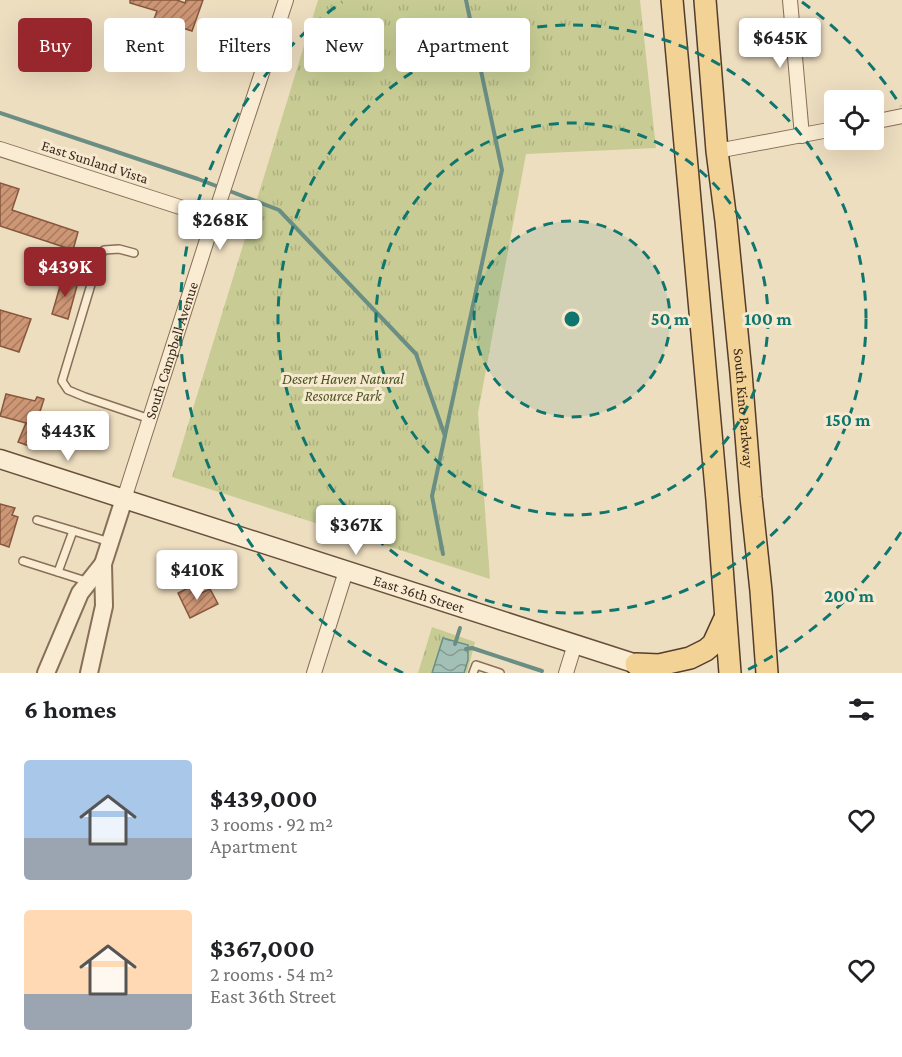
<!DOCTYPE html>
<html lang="en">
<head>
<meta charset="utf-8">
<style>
  :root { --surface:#fff; --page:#f2f2f2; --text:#202124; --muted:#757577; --accent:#98272d }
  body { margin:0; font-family:"Crimson Pro",serif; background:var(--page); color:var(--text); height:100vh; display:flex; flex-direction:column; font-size:22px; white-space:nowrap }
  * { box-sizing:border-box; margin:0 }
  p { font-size:20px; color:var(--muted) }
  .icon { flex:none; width:33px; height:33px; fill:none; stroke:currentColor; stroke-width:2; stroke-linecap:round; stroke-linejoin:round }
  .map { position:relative; height:673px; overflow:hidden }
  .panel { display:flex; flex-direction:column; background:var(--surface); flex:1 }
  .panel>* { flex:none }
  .guide { position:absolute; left:18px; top:18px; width:600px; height:54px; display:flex; gap:12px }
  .buttons { position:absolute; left:824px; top:90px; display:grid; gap:12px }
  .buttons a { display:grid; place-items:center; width:60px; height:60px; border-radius:6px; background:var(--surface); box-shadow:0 6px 24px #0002; font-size:30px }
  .price { position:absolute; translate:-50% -51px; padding:0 14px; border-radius:6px; background:#fff; color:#222; font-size:20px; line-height:39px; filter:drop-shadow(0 2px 3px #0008) }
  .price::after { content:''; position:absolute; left:50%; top:36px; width:18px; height:14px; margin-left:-9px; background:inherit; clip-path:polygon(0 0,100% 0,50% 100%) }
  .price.selected { background:var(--accent); color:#fff }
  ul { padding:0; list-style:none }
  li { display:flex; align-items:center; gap:18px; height:150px; padding:0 24px }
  li span { display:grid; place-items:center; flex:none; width:168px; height:120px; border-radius:6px; color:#555 }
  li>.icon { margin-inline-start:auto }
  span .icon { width:72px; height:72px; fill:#fffc; stroke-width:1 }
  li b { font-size:26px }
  h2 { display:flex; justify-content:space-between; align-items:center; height:72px; padding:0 24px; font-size:26px }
  .tag { padding:0 21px; border-radius:6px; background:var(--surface); box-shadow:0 6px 24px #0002; font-size:21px; line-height:54px }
  .tag.selected { background:var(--accent); color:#fff }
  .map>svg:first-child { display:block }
  .park { fill:url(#park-tufts) }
  .water { fill:url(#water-waves); stroke:#6a8e84; stroke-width:1.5 }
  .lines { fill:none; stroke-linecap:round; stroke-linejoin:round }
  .stream { stroke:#6a8e84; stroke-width:4 }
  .building { fill:url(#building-hatch); stroke:#87573d; stroke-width:1.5 }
  .service-casing { stroke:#886f58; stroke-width:10 }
  .minor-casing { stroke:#886f58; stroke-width:16 }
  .tertiary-casing { stroke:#886f58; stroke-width:20 }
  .secondary-casing { stroke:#69503b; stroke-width:21 }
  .primary-casing { stroke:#553d2c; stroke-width:24 }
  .service { stroke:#f9ecd3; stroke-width:7 }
  .minor { stroke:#f9ecd3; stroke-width:14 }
  .tertiary { stroke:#f9ecd3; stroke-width:16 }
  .secondary { stroke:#f9ecd3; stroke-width:18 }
  .primary { stroke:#f3d296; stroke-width:21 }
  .ring { fill:none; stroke:#0f766e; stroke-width:3; stroke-dasharray:10 8 }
  .labels { text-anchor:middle; stroke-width:6; stroke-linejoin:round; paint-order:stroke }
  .street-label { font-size:15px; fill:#37281c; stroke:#f6e9cf }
  .park-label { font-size:15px; font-style:italic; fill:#4a5423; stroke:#f6e9cf }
  .centre { fill:#0f766e; stroke:#f6e9cf; stroke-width:3 }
  .ring-label { font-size:18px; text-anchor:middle; font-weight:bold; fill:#0f766e; stroke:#f6e9cf; stroke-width:6; stroke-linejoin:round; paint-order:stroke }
</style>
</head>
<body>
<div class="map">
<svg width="902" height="673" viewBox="0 0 902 673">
  <defs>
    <pattern id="park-tufts" width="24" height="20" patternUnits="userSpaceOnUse" patternTransform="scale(1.5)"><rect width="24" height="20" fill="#c8cc94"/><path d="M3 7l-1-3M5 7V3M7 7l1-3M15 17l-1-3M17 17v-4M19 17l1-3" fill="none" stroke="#acaf7f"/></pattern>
    <pattern id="water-waves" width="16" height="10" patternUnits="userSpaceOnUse" patternTransform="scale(1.5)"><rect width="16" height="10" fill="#a3c0b6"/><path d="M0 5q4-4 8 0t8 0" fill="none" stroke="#869c93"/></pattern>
    <pattern id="building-hatch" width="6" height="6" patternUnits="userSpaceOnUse" patternTransform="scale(1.5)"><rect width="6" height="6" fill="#cd9675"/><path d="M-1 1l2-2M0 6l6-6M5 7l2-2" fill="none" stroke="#a77a5f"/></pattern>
  </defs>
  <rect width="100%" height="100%" fill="#eedec0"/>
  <g class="park">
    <polygon points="318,0 640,0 656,148 526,154 478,413 490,579 172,477"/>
    <polygon points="432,627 475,642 467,673 418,673"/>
  </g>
  <polygon class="water" points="443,638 468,645 468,660 464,673 432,673"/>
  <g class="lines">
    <g class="stream">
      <polyline points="0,113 198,179 279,210 416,354 445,436"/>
      <polyline points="443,554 432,496 502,170 466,0"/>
      <polyline points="455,644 460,628"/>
      <polyline points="466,649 472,648 542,671"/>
    </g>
  </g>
  <g class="building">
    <polygon points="130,0 177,0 185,3 186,0 203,0 192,31 154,19 157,11 130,3"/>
    <polygon points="0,183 19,189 12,210 78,232 73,250 0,226"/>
    <polygon points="63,276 78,282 68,319 52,314"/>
    <polygon points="0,310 31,319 19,352 0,346"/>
    <polygon points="6,394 35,401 37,397 44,399 29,446 18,442 26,423 0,416"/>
    <polygon points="0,504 15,508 12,515 18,517 9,547 0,544"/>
    <polygon points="192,586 197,595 210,589 218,604 190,618 178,593"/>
  </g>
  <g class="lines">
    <g class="service-casing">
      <g id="service">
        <polyline points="134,253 119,249 104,250 99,258 62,381 68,390 85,397 150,419"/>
        <polyline points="37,520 110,542"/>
        <polyline points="23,561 89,582"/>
        <polyline points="58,572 73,531"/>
        <polyline points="473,673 476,665 500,673"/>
      </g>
    </g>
    <g class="minor-casing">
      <g id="minor">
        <polyline points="790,0 802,136"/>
        <polyline points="873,122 902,116"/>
        <polyline points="0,149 214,218"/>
        <polyline points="717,151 834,129"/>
        <path id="s1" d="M124 499 214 218 286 0"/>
        <polyline points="314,673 346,571"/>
        <polyline points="566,673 575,644"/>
      </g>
    </g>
    <g class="tertiary-casing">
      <g id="tertiary">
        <polyline points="46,673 80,593 103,564"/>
        <polyline points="89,673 104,606 103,564 124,499"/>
      </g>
    </g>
    <g class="secondary-casing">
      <g id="secondary">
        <path id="s2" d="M0 459 649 668"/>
      </g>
    </g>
    <g class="primary-casing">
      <g id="primary">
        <polyline points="672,0 717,500 730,673"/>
        <path id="s3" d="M705 0 717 151 726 221 741 373 751 497 761 591 767 673"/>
        <polyline points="636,664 659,665 690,658 706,650 713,644 724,620"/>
      </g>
    </g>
    <use href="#service" class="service"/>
    <use href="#minor" class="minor"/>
    <use href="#tertiary" class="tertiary"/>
    <use href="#secondary" class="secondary"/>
    <use href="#primary" class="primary"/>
  </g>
  <circle cx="572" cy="319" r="98" fill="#0f766e" fill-opacity=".12"/>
  <g class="ring">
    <circle cx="572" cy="319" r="98"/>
    <circle cx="572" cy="319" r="196"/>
    <circle cx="572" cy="319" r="294"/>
    <path d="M901 532A392 392 0 0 1 741 673M403 673A392 392 0 0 1 342 2M802 2A392 392 0 0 1 901 106"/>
  </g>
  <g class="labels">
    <g class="street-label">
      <text transform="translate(95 162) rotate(18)" y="5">East Sunland Vista</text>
      <text dy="5" stroke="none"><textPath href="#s1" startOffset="156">South Campbell Avenue</textPath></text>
      <text dy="5" stroke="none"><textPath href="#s3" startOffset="410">South Kino Parkway</textPath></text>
      <text dy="5" stroke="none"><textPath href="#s2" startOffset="440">East 36th Street</textPath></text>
    </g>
    <g class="park-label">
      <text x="343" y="384">Desert Haven Natural<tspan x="343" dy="17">Resource Park</tspan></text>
    </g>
  </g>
  <circle cx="572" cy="319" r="9" class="centre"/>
  <g class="ring-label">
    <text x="670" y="325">50 m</text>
    <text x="768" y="325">100 m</text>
    <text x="848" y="426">150 m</text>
    <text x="849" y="602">200 m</text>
  </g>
</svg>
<div class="buttons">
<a><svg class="icon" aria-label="locate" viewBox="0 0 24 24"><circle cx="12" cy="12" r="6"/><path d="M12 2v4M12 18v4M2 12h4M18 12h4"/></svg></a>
</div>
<b class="price" style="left:780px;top:69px">$645K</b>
<b class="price" style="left:220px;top:251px">$268K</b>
<b class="price selected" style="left:65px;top:298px">$439K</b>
<b class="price" style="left:68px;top:462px">$443K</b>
<b class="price" style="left:356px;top:556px">$367K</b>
<b class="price" style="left:197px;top:601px">$410K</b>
<div class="guide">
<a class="tag selected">Buy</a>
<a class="tag">Rent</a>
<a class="tag">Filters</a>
<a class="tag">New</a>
<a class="tag">Apartment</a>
</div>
</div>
<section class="panel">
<h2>6 homes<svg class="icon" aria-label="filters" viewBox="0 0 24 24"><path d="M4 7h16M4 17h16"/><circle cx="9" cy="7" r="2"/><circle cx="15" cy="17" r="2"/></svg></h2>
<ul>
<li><span style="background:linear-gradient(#a9c7e8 65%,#9aa5b1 0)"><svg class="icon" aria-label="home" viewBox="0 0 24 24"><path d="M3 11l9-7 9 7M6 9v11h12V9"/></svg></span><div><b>$439,000</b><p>3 rooms · 92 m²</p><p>Apartment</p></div><svg class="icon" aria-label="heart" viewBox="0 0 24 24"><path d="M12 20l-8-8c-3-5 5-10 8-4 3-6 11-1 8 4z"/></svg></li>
<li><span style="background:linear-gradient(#ffd9b3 70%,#9aa5b1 0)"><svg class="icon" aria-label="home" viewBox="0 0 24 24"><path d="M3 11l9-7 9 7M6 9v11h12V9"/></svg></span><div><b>$367,000</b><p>2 rooms · 54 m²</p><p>East 36th Street</p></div><svg class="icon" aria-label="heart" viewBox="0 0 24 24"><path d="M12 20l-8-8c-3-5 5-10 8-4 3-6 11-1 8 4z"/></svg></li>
</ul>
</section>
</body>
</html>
